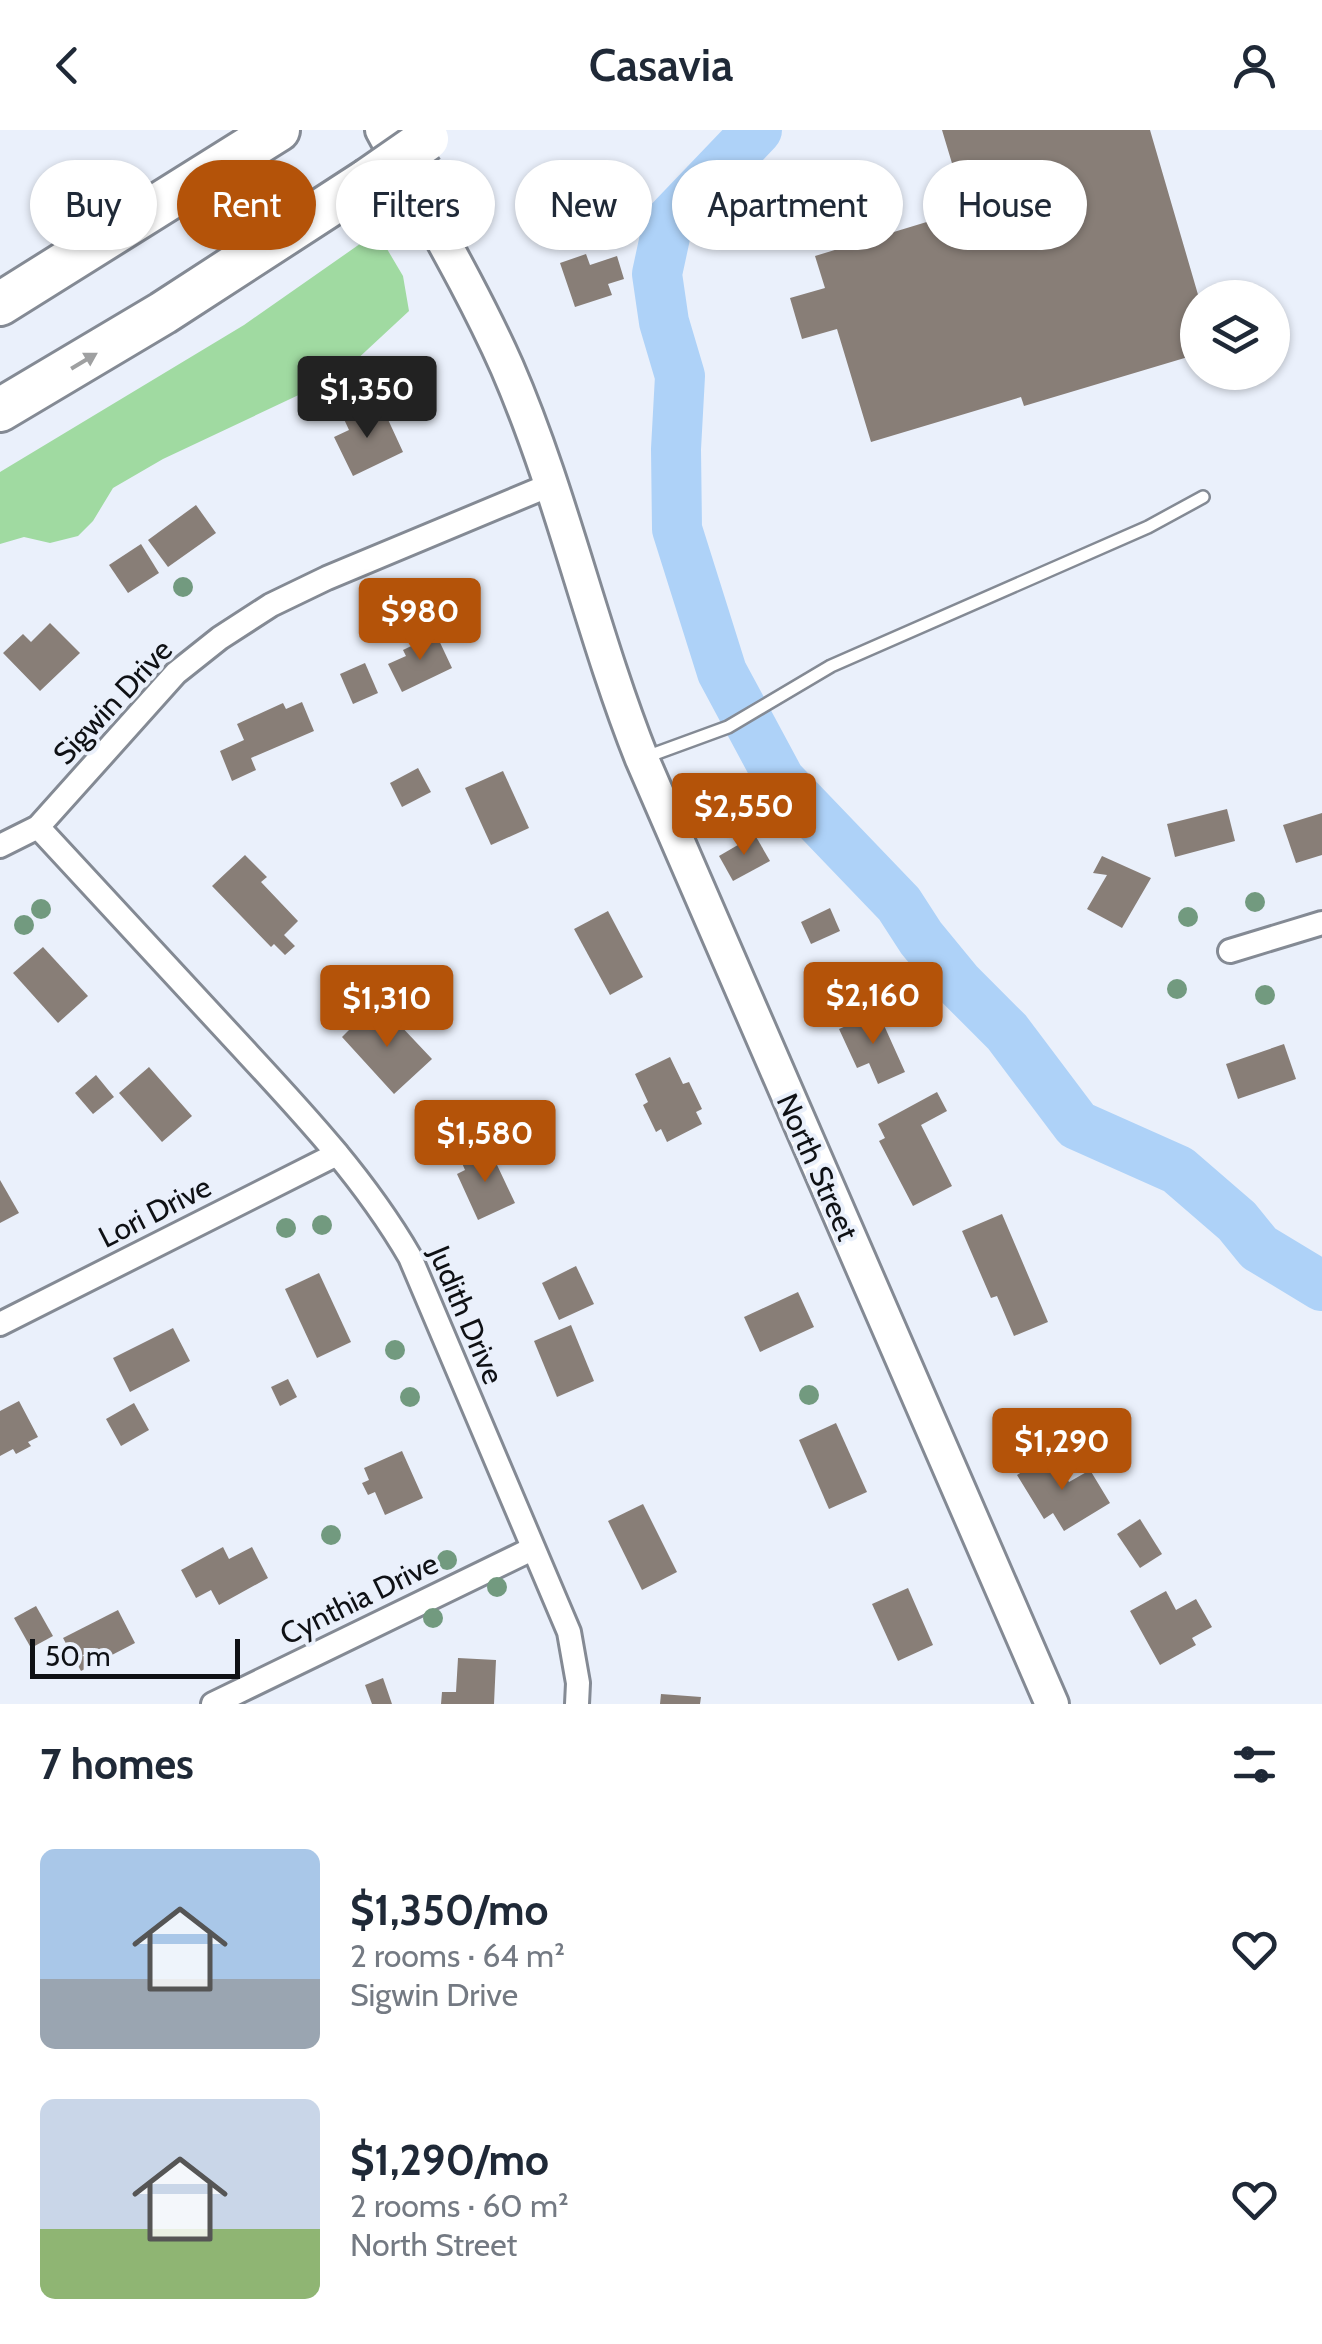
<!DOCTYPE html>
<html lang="en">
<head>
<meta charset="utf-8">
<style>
  :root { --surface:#fff; --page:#f6f6f7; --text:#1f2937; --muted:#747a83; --accent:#b45309 }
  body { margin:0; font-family:Cabin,sans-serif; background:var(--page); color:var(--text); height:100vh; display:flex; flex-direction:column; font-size:38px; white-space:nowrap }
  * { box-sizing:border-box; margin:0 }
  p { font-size:32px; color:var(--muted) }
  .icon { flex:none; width:55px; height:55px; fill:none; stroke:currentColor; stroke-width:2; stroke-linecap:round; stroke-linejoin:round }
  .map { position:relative; height:1574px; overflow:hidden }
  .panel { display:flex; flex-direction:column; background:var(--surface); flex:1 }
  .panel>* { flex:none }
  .top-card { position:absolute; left:30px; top:30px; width:1262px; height:90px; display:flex; gap:20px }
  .buttons { position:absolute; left:1180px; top:150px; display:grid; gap:20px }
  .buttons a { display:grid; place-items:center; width:110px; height:110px; border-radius:50%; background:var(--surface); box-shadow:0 2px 8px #0004; font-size:50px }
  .scale { position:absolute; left:30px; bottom:25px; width:210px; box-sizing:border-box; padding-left:10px; border:5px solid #0f1115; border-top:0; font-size:28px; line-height:35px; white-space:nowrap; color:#0f1115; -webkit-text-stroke:8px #eaf0fb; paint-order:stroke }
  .price { position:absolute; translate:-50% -85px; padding:0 22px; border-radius:10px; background:var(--accent); color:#fff; font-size:32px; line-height:65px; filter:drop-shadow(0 2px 5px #0008) }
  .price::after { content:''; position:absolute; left:50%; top:60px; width:30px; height:22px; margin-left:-15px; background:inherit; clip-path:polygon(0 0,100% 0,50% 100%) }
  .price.selected { background:#222; color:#fff }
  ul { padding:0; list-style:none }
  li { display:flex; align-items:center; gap:30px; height:250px; padding:0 40px }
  li span { display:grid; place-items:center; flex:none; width:280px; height:200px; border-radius:15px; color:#555 }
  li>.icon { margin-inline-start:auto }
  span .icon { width:120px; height:120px; fill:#fffc; stroke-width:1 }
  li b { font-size:42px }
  h2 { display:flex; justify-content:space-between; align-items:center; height:120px; padding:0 40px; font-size:42px }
  .pill { padding:0 35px; border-radius:45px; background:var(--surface); box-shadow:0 2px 8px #0004; font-size:35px; line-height:90px }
  .pill.selected { background:var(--accent); color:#fff }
  header { display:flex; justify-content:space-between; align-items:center; height:130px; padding:0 40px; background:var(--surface); font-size:45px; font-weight:600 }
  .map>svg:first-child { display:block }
  .green { fill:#a0daa1 }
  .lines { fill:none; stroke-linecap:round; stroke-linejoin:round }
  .river { stroke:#aed2f8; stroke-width:50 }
  .building { fill:#887e77 }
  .service-casing { stroke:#848a94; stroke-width:16 }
  .minor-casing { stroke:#848a94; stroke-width:28 }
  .secondary-casing { stroke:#848a94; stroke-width:38 }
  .motorway-casing { stroke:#848a94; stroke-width:48 }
  .service { stroke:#fff; stroke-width:11 }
  .minor { stroke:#fff; stroke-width:22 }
  .secondary { stroke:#fff; stroke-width:32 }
  .motorway { stroke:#fff; stroke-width:42 }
  .motorway-bridge-casing { stroke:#848a94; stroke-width:48; stroke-linecap:butt }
  .motorway-bridge { stroke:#fff; stroke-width:42 }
  .tree { fill:#729a7f }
  .oneway { fill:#9fa0a1 }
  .labels { text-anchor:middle; stroke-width:8; stroke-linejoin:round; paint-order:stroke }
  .street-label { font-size:30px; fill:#0f1115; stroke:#eaf0fb }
</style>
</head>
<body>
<header><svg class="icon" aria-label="back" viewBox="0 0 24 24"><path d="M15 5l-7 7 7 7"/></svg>Casavia<svg class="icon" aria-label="person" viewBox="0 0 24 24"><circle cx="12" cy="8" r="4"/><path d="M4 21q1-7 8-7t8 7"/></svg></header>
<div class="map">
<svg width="1322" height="1574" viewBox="0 0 1322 1574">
  <rect width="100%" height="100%" fill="#eaf0fb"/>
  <polygon class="green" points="377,102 403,146 409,181 339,246 163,329 113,358 93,391 78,406 50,413 24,407 0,414 0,342 244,195"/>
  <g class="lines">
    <polyline class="river" points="757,0 668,93 657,144 664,192 680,246 676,319 677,399 722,542 780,650 899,774 921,808 958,853 1007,902 1077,995 1178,1040 1237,1091 1259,1118 1322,1156"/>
  </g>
  <g class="building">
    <polygon points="942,0 1150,0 1199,168 1198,224 1024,276 1021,267 871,312 837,199 802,209 790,168 825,158 815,126 966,80"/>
    <polygon points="586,124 590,135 617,126 624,149 608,154 612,165 575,177 560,133"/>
    <polygon points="367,276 373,289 385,283 403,322 353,346 334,307 349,300 343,287"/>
    <polygon points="196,375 216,403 168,437 148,410"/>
    <polygon points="141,414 159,443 128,463 109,435"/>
    <polygon points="50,493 80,523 40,561 3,523 23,504 31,512"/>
    <polygon points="436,504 452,538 402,562 388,534 406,526 403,520"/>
    <polygon points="365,533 378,563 353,574 340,544"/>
    <polygon points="302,572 314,601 251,628 256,640 232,651 220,621 244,610 237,594 283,573 286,579"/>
    <polygon points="418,638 431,662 402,677 390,653"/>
    <polygon points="503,641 529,698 491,715 465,658"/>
    <polygon points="1227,679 1235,711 1175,727 1167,694"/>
    <polygon points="1322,683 1322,725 1296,733 1283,695"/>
    <polygon points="755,705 770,731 733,751 719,726"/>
    <polygon points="245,725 267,747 261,752 298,791 284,805 295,816 285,825 274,814 271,817 212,756"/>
    <polygon points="1102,726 1151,748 1122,798 1087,779 1107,745 1093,743"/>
    <polygon points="830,778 840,801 811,814 801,792"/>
    <polygon points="608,781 643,847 610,865 574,799"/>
    <polygon points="43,817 88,866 58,893 13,843"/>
    <polygon points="371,878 391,899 398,893 432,929 394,964 342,907"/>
    <polygon points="878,882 905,942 878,954 869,933 857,938 839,899"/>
    <polygon points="1284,914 1296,949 1238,969 1226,934"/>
    <polygon points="670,927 683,954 689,952 702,979 696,982 702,994 667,1012 661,999 656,1002 643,975 648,972 635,944"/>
    <polygon points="149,937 192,986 162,1012 119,963"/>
    <polygon points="96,945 114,967 93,984 75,963"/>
    <polygon points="937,962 947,981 921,995 952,1056 913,1076 879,1011 885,1008 878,994"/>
    <polygon points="489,1018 515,1073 478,1090 457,1044 465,1040 461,1031"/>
    <polygon points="0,1050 19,1083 0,1093"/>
    <polygon points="1002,1084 1048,1192 1014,1206 997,1166 991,1168 962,1101"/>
    <polygon points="576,1136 594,1174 559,1190 542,1153"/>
    <polygon points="319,1143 351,1212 317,1228 285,1159"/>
    <polygon points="798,1162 814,1197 760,1222 744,1187"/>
    <polygon points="571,1195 594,1251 557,1267 534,1211"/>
    <polygon points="173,1198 190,1231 130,1262 113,1228"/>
    <polygon points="288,1249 297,1267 280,1276 271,1257"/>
    <polygon points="19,1271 38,1307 28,1312 31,1316 16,1324 13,1319 0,1326 0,1281"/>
    <polygon points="134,1273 149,1300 121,1316 106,1289"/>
    <polygon points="836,1293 867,1362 829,1379 799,1310"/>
    <polygon points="402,1321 423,1368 385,1385 375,1362 368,1365 362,1353 369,1350 364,1338"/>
    <polygon points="1052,1323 1069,1352 1090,1340 1110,1373 1064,1401 1053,1383 1044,1389 1017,1345"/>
    <polygon points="643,1374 677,1442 642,1460 608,1391"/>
    <polygon points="1140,1389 1162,1424 1140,1438 1117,1404"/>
    <polygon points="223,1417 229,1429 252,1417 268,1448 219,1475 211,1460 196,1468 181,1440"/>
    <polygon points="908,1458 933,1515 898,1531 872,1474"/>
    <polygon points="1166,1461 1176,1480 1196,1469 1212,1497 1192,1508 1196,1515 1160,1535 1130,1481"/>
    <polygon points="36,1476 53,1506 31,1518 14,1488"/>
    <polygon points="118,1480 135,1513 81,1541 63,1508"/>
    <polygon points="458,1528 496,1530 494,1574 441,1574 442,1562 456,1562"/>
    <polygon points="383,1548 392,1574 372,1574 365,1555"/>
    <polygon points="661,1564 701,1567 700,1574 660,1574"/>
  </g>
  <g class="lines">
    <g class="service-casing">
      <polyline id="service" points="646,627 728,597 831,536 1148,397 1203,367"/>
    </g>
    <g class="minor-casing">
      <g id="minor">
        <path d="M38 697C104 768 170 840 237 912 300 980 363 1046 410 1127L569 1502 578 1553 577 1574"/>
        <polyline points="0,716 38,697 176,543 220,508 271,475 327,448 550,355"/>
        <polyline points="1230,821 1322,793"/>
        <polyline points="0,1194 337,1024"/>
        <polyline points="213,1574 532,1419"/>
      </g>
    </g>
    <g class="secondary-casing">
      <path id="secondary" d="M382 0C424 78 471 156 507 237 562 364 591 501 642 629L1052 1574"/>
    </g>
    <g class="motorway-casing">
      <g id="motorway">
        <polyline points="0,174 278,0"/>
        <polyline points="0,280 163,183 368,50"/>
      </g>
    </g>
    <use href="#service" class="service"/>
    <use href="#minor" class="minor"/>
    <use href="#secondary" class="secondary"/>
    <use href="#motorway" class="motorway"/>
    <g class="motorway-bridge-casing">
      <polyline id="motorway-bridge" points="368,50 427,9"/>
    </g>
    <use href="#motorway-bridge" class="motorway-bridge"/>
  </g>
  <g class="tree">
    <circle cx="183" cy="457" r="10"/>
    <circle cx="1255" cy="772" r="10"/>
    <circle cx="41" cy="779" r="10"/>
    <circle cx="1188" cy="787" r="10"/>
    <circle cx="24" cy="795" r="10"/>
    <circle cx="1177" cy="859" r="10"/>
    <circle cx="1265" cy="865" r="10"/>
    <circle cx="322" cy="1095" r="10"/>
    <circle cx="286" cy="1098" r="10"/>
    <circle cx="395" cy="1220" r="10"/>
    <circle cx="809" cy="1265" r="10"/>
    <circle cx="410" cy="1267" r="10"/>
    <circle cx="331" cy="1405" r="10"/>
    <circle cx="447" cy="1430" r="10"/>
    <circle cx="497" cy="1457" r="10"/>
    <circle cx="355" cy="1473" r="10"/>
    <circle cx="433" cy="1488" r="10"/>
  </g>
  <defs><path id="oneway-solid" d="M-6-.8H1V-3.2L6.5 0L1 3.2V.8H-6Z" transform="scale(2.5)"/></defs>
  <use class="oneway" href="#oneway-solid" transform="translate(84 231) rotate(-31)"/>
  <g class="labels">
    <g class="street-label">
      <text transform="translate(113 572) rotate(-47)" y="10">Sigwin Drive</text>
      <text transform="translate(817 1037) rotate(66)" y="10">North Street</text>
      <text transform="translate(155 1082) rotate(-27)" y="10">Lori Drive</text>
      <text transform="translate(466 1185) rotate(67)" y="10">Judith Drive</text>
      <text transform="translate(359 1469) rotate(-26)" y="10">Cynthia Drive</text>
    </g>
  </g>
</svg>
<div class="buttons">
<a><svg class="icon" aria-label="layers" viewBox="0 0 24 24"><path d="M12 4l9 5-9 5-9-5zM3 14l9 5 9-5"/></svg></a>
</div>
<div class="scale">50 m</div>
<b class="price selected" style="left:367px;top:311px">$1,350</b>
<b class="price" style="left:420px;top:533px">$980</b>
<b class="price" style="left:744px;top:728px">$2,550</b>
<b class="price" style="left:873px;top:917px">$2,160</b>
<b class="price" style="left:387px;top:920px">$1,310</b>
<b class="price" style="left:485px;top:1055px">$1,580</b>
<b class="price" style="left:1062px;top:1363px">$1,290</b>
<div class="top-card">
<a class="pill">Buy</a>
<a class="pill selected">Rent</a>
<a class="pill">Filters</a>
<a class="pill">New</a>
<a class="pill">Apartment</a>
<a class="pill">House</a>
</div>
</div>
<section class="panel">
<h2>7 homes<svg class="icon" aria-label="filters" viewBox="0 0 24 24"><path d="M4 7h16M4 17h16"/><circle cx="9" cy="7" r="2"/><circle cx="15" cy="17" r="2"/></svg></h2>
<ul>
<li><span style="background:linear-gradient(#a9c7e8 65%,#9aa5b1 0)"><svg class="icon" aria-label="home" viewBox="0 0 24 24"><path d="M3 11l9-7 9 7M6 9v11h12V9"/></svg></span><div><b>$1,350/mo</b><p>2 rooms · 64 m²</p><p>Sigwin Drive</p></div><svg class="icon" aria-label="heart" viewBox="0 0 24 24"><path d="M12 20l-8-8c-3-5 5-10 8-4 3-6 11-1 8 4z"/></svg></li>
<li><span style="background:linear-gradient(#c9d6e8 65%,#8fb573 0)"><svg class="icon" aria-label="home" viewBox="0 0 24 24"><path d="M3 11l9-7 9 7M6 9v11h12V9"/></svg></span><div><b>$1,290/mo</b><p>2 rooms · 60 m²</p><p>North Street</p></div><svg class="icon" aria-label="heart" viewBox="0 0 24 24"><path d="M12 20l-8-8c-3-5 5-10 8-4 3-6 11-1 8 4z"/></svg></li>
</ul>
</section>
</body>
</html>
